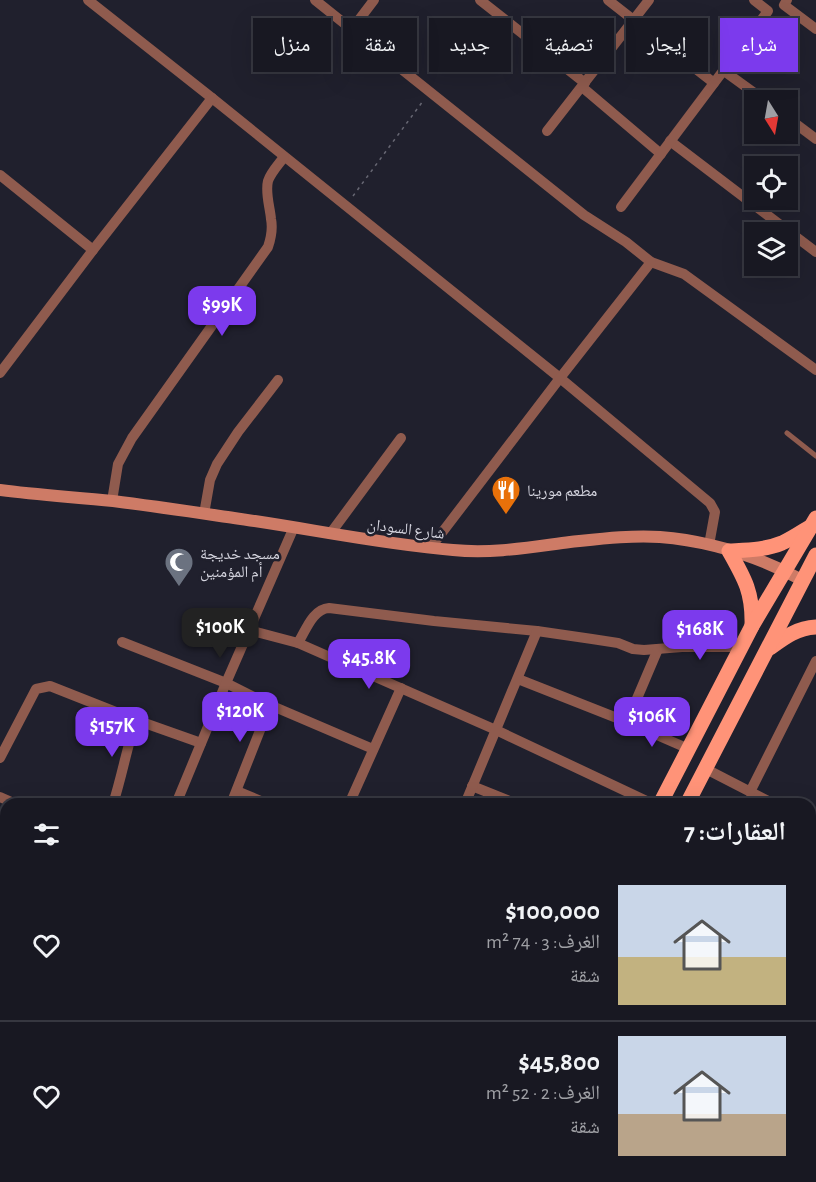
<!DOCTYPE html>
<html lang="ar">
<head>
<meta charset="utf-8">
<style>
  :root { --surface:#181822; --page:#21212a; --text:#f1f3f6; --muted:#9fa0a5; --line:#363740; --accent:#7c3aed }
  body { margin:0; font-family:"Alegreya Sans","Noto Naskh Arabic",sans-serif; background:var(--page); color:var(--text); direction:rtl; height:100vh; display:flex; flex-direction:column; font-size:22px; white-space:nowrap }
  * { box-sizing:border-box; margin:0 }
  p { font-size:20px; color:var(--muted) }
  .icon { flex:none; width:33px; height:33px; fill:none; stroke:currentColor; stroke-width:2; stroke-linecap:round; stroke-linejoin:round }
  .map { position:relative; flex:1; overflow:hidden; direction:ltr }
  .side { position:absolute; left:0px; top:798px; width:816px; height:384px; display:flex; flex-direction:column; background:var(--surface); border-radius:18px 18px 0 0; box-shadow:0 6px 24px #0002,0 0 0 2px var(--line); direction:rtl }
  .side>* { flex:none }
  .guide { position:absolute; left:18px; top:18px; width:780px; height:54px; direction:rtl; display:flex; gap:12px }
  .needle { width:39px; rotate:169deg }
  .fabs { position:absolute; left:744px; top:90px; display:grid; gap:12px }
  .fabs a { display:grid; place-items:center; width:54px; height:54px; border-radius:0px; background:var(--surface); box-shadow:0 6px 24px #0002,0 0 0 2px var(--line); font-size:30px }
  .price { position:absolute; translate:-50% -51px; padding:0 14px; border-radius:12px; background:var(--accent); color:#fff; font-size:20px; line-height:39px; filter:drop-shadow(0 2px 3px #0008) }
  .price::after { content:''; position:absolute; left:50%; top:36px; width:18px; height:14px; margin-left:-9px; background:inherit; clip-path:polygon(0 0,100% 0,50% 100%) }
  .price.active { background:#222; color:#fff }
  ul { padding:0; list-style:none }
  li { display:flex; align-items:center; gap:18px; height:150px; padding:0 30px }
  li+li { border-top:2px solid var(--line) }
  li span { display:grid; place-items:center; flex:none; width:168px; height:120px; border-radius:0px; color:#555 }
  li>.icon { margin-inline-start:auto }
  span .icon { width:72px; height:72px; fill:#fffc; stroke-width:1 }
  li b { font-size:26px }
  h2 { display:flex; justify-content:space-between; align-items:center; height:72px; padding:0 30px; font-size:26px }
  .chip { padding:0 21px; border-radius:0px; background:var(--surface); box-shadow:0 6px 24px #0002,0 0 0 2px var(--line); font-size:21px; line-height:54px }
  .chip.active { background:var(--accent); color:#fff }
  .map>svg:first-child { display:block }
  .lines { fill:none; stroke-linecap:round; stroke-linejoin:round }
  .path { stroke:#676773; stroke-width:1.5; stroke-dasharray:3 4.5; stroke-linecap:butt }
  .service { stroke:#8f5b4e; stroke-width:5 }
  .minor { stroke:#8f5b4e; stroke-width:10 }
  .secondary { stroke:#ce7b66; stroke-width:12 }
  .primary { stroke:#ff9378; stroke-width:15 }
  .labels { text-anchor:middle; stroke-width:5; stroke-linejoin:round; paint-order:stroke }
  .poi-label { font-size:16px; fill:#d4d4de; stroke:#20202d; text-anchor:start }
  .street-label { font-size:16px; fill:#d4d4de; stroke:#20202d }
</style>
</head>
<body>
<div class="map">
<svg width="816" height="1182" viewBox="0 0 816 1182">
  <rect width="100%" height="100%" fill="#20202d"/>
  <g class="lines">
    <polyline class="path" points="353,196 423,101"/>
    <polyline class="service" points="787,433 816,456"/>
    <g class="minor">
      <polyline points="88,0 212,98 560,378 710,503 715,512 709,545"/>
      <polyline points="315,0 584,215 626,242 651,262 684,274 816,370"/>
      <polyline points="480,0 585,83"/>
      <polyline points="608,0 714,83"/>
      <polyline points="787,0 784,5 816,29"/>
      <polyline points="352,29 374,0"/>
      <polyline points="724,71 764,100"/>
      <polyline points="582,87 661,154"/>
      <polyline points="788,118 816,139"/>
      <polyline points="547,131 649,0"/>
      <polyline points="670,141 816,252"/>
      <polyline points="0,175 93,250"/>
      <polyline points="621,207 768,11 754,0"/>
      <polyline points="0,373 93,250 212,98"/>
      <path d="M112 501 118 464 132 438 268 247C271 238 273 229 271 219 270 207 265 193 268 181 271 172 279 164 284 157"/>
      <polyline points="204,514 210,480 217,464 238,432 278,380"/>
      <polyline points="330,534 401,438"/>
      <polyline points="431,547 560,378 651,262"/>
      <polyline points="249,630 298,643 496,730 653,804"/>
      <polyline points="122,642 226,683 270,705 373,749"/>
      <path d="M298 643C306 630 313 609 329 608L434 621 537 631 592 639 618 643 633 649 644 650 682 647H742"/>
      <polyline points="518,679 627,722 689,749"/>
      <polyline points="627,722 658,649"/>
      <polyline points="0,758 36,689 50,686 136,720 201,743"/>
      <polyline points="706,769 774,804"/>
      <polyline points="472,786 517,804"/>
      <polyline points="237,791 268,804"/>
      <polyline points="750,792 816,661"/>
      <polyline points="0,797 16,804"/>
      <path d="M113 804C122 776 127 747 136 720"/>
      <polyline points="176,804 226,683 294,527"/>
      <polyline points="231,804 270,705"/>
      <polyline points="349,804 401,688"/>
      <polyline points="465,804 537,631"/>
      <polyline points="810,822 816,825"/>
      <polyline points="810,909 816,912"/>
      <polyline points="0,987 6,989"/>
      <polyline points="810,1029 816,1032"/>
      <polyline points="0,1073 6,1076"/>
      <polyline points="810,1133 816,1119"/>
      <polyline points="275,1176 288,1182"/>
      <polyline points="566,1176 580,1182"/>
      <polyline points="12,1182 15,1176"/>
      <polyline points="75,1182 78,1176"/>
      <polyline points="101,1182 104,1176"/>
      <polyline points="345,1182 348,1176"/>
      <polyline points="670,1182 672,1176"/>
      <polyline points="788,1182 791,1176"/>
    </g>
    <path class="secondary" d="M0 490C37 495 75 497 113 501 153 506 193 512 234 518 307 528 379 544 453 550 493 554 531 547 570 542 599 539 631 535 660 537 710 541 759 557 802 580"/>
    <g class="primary">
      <path d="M752 626C753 593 745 579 729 551 747 550 765 550 782 543 791 539 800 533 808 528"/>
      <path d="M770 648C785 637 797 628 816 627"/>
      <polyline points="660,804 752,626 816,518"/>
      <polyline points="687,804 816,555"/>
      <polyline points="485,1182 488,1176"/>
      <polyline points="514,1182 516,1176"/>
    </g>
  </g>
  <defs>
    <g id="restaurant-pin" transform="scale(1.5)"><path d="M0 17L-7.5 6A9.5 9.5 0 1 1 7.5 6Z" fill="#e8710a" stroke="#20202d"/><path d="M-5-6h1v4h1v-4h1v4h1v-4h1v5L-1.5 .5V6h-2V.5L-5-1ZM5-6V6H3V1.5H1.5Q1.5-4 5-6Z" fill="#fff"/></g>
    <g id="mosque-pin" transform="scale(1.5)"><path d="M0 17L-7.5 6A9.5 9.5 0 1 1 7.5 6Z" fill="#6b7280" stroke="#20202d"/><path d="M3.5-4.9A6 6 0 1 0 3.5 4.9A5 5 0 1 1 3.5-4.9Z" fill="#fff"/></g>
  </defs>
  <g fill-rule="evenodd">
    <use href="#restaurant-pin" x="506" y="490"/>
    <use href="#mosque-pin" x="179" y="562"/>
  </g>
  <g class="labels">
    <g class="poi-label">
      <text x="527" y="496">مطعم مورينا</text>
      <text x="200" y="559">مسجد خديجة<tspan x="200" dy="18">أم المؤمنين</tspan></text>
    </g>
    <g class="street-label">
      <text transform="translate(406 528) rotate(7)" y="6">شارع السودان</text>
    </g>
  </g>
</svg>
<div class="fabs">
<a><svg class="needle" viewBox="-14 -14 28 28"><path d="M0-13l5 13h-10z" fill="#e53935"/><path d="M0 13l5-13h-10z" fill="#9fa0a5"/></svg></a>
<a><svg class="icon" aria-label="locate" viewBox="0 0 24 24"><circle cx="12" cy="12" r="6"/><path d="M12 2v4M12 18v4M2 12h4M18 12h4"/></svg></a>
<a><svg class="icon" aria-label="layers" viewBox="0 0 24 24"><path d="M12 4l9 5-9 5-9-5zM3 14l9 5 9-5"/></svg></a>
</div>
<b class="price" style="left:222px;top:337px">$99K</b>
<b class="price active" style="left:220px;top:659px">$100K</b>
<b class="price" style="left:700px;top:661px">$168K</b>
<b class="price" style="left:369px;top:690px">$45.8K</b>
<b class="price" style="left:240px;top:743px">$120K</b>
<b class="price" style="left:652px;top:748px">$106K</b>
<b class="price" style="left:112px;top:758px">$157K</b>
<div class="guide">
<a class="chip active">شراء</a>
<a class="chip">إيجار</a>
<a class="chip">تصفية</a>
<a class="chip">جديد</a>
<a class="chip">شقة</a>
<a class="chip">منزل</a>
</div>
<section class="side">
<h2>العقارات: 7<svg class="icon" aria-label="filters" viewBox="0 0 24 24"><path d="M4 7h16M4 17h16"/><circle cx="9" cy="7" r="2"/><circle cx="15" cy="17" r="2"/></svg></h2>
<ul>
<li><span style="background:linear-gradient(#c9d6e8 60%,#c2b280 0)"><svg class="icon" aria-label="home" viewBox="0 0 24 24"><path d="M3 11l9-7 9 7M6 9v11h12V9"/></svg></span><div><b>$100,000</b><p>الغرف: 3 · 74 m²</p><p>شقة</p></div><svg class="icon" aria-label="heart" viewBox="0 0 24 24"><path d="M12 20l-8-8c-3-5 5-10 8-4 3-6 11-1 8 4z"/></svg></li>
<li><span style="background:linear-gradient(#c9d6e8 65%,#b9a48a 0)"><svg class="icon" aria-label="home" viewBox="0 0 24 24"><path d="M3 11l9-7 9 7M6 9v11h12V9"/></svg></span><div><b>$45,800</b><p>الغرف: 2 · 52 m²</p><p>شقة</p></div><svg class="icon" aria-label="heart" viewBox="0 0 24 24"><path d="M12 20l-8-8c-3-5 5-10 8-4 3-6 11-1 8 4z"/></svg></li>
</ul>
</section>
</div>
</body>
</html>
